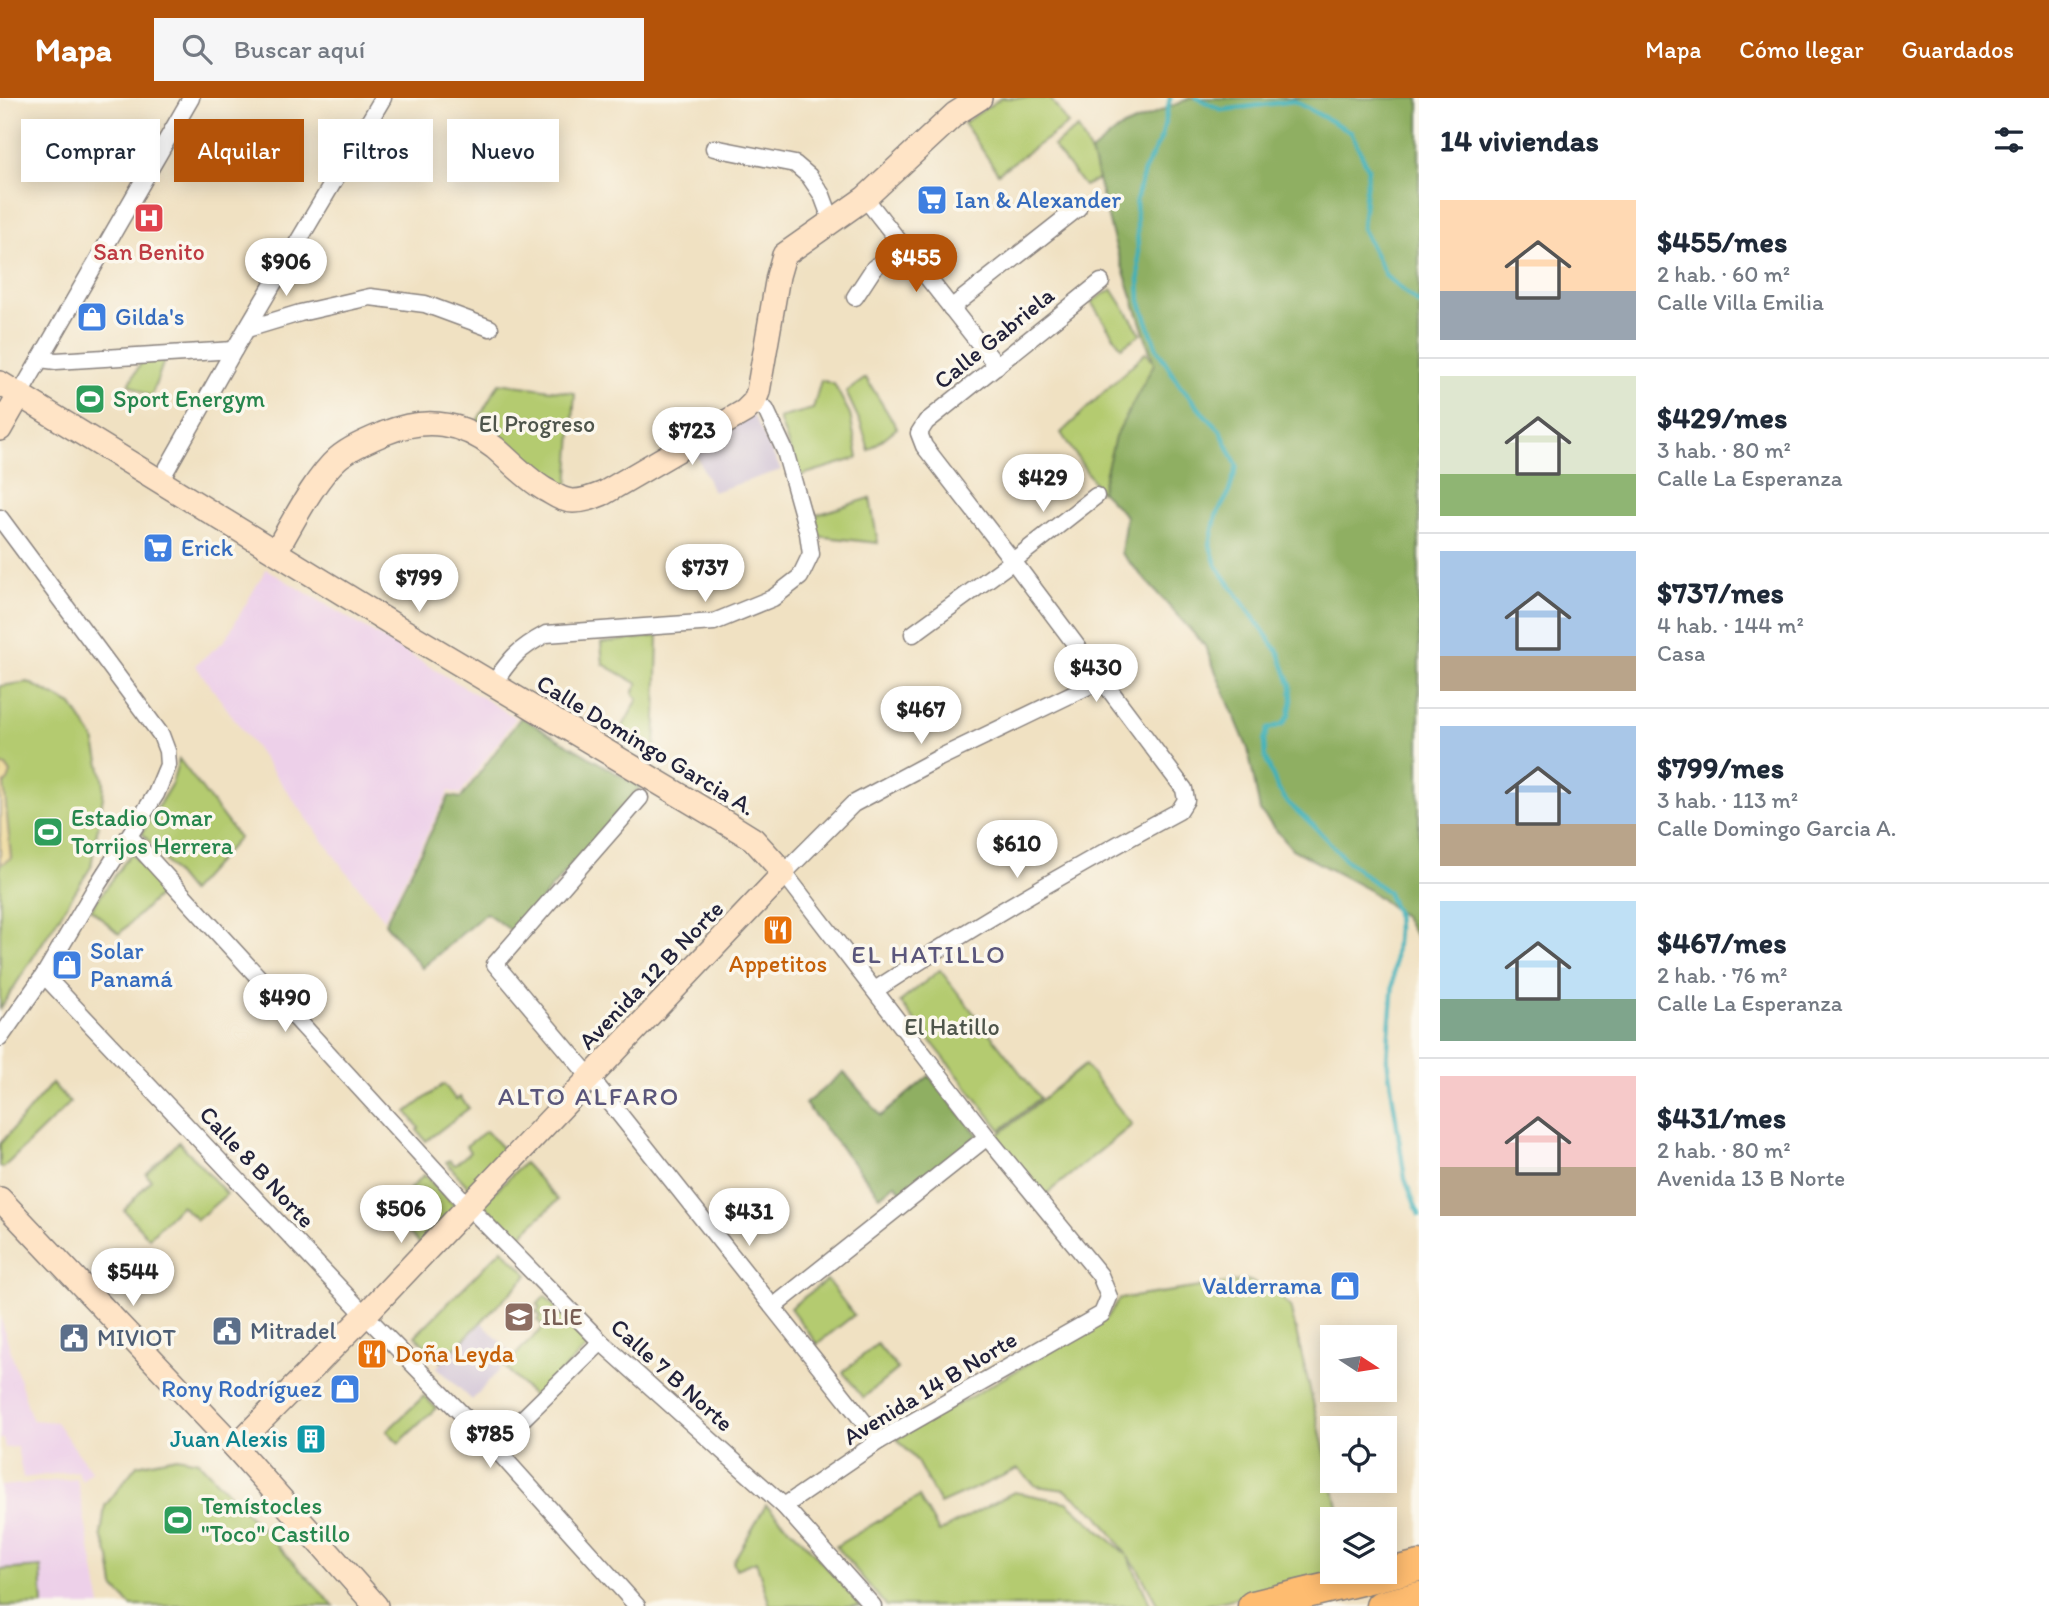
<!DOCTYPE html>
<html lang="es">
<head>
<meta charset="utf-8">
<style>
  :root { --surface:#fff; --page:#f6f6f7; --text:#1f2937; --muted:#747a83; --line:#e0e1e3; --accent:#b45309 }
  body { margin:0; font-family:Itim,sans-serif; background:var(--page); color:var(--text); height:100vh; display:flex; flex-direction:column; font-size:26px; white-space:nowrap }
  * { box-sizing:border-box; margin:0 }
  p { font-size:23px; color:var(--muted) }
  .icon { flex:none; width:38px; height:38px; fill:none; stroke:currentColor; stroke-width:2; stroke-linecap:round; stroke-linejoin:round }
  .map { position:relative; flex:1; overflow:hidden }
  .details { display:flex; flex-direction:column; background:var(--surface); width:630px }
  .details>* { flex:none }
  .hud { position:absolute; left:21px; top:21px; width:665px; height:63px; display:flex; gap:14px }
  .needle { width:46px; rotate:102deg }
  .controls { position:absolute; left:1320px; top:1227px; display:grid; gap:14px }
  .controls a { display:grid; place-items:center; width:77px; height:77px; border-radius:0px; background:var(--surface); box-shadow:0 4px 18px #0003; font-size:35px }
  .price { position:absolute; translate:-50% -60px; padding:0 16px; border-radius:24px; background:#fff; color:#222; font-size:23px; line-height:46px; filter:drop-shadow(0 2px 4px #0008) }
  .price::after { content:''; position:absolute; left:50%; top:42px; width:21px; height:16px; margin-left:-10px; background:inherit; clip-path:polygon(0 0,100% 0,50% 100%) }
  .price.active { background:var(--accent); color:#fff }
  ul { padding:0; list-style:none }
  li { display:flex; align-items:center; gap:21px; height:175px; padding:0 21px }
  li+li { border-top:2px solid var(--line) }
  li span { display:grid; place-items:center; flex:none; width:196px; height:140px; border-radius:0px; color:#555 }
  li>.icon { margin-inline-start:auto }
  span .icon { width:84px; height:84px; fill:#fffc; stroke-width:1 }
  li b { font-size:30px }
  h2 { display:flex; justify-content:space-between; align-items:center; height:84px; padding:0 21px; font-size:30px }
  .tag { padding:0 24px; border-radius:0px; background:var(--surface); box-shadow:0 4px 18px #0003; font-size:24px; line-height:63px }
  .tag.active { background:var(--accent); color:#fff }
  header { display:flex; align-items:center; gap:42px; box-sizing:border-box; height:98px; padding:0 35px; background:var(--accent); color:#fff }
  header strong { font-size:33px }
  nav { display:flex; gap:38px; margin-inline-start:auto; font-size:24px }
  .search { width:490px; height:63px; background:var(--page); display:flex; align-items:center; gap:18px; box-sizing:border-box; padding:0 24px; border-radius:0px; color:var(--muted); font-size:26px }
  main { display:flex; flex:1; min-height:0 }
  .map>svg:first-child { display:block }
  .built { fill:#edd0e9 }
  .industrial { fill:#ccbed4 }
  .green { fill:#b4cb70; stroke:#6b7656; stroke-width:2 }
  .forest { fill:#8faf62; stroke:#58684e; stroke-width:2 }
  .sand { fill:#eeda9e; stroke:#887e6c; stroke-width:2 }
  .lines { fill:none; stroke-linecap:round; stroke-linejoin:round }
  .stream { stroke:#40b1b9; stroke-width:4.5 }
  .street-casing { stroke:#89827e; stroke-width:19 }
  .secondary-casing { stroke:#89827e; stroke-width:26 }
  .highway-casing { stroke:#89827e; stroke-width:33 }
  .street { stroke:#fff; stroke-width:16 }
  .secondary { stroke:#ffe4c6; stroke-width:23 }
  .highway { stroke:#febc70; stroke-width:30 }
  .labels { text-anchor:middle; stroke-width:7; stroke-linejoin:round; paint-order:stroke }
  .shop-label { font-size:24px; fill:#366cbe; stroke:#fbf7ec; text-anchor:start }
  .health-label { font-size:24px; fill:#be3a42; stroke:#fbf7ec }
  .street-label { font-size:24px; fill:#22223b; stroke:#fbf7ec }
  .leisure-label { font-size:24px; fill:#27864d; stroke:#fbf7ec; text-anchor:start }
  .park-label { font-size:24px; fill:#4e554b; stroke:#fbf7ec }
  .food-label { font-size:24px; fill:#c56008; stroke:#fbf7ec }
  .education-label { font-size:24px; fill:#785e54; stroke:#fbf7ec; text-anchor:start }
  .service-label { font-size:24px; fill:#4e5e75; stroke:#fbf7ec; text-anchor:start }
  .culture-label { font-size:24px; fill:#0d838f; stroke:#fbf7ec; text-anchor:end }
  .neighbourhood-label { font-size:26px; letter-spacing:2px; fill:#5a567b; stroke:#fbf7ec }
</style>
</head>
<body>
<header>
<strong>Mapa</strong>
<div class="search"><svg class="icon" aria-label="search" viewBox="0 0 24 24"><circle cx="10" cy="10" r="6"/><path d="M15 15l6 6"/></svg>Buscar aquí</div>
<nav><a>Mapa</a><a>Cómo llegar</a><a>Guardados</a></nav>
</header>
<main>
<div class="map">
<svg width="1419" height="1508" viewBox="0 0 1419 1508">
  <rect width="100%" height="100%" fill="#fbf7ec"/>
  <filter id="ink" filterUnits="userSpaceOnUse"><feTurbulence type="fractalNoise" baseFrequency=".0143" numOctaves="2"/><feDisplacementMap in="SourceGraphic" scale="14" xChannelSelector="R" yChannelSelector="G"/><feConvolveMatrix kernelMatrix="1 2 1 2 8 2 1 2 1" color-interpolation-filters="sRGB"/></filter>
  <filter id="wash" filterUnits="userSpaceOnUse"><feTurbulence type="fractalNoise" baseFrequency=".00686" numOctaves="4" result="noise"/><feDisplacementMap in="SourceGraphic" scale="28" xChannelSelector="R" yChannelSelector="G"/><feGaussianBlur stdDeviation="1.57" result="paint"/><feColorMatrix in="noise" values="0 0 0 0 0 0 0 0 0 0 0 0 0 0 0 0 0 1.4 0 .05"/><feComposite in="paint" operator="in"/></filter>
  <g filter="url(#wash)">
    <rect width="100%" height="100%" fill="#f0e1c2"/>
    <g class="built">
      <polygon points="266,471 516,620 460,696 449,693 384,821 341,767 195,567 225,542"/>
      <polygon points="0,1218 32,1322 56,1324 91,1373 82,1383 77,1373 23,1380 17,1349 5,1350 3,1341 0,1341"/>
      <polygon points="77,1381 101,1508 0,1508 0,1388"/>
    </g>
    <g class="industrial">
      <polygon points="752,315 781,372 713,394 694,351"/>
      <polygon points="482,1225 513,1257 472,1302 437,1269"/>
    </g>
    <g class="green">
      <polygon points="1001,0 1050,0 1068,26 998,75 964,25"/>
      <polygon points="1078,30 1103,79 1084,88 1053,48"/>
      <polygon points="1112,191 1141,236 1121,249 1091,204"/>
      <polygon points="1146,254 1162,275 1153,345 1100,394 1061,335"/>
      <polygon points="165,260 151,299 129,286 143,261"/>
      <polygon points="866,280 897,330 869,352 861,326 846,294"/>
      <polygon points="821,282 834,286 850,316 858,360 799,378 779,320 813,311"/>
      <polygon points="499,285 575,295 568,389 543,380 476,325"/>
      <polygon points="870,400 878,445 816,438 810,419"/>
      <polygon points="658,538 655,661 617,639 638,601 633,595 638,586 603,566 601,545"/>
      <polygon points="28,584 72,607 94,641 104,684 103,699 91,769 0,911 0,588"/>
      <polygon points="179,661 239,740 190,794 142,735 172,685"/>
      <polygon points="131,755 164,792 119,836 91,811"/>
      <polygon points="940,872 1040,1000 1001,1032 900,904"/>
      <polygon points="1085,967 1132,1027 1040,1101 993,1041"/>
      <polygon points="52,985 70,1005 3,1070 0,1068 0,1046"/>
      <polygon points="444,986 456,1002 460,999 469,1010 426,1043 417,1032 419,1030 407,1014"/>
      <polygon points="486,1033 507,1055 469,1090 446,1064 449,1062 455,1067 470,1054 466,1048"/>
      <polygon points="179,1044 227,1096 197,1122 181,1107 149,1140 124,1112 151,1082 146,1076"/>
      <polygon points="524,1065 558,1102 517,1141 483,1105"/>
      <polygon points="424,1077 456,1109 420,1146 388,1113"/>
      <polygon points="502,1151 528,1177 441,1264 415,1238"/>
      <polygon points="827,1182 854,1217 817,1246 790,1210"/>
      <polygon points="1247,1182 1277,1195 1290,1208 1341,1421 1332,1421 1332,1474 1344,1474 1203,1508 1158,1508 1138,1471 1128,1458 1151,1508 886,1508 836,1448 919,1399 939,1434 1014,1394 1067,1404 1127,1457 1098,1417 1065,1392 1036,1388 1018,1371 940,1406 916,1362 897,1341 1106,1221 1119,1201"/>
      <polygon points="545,1198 559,1213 544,1228 559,1214 590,1246 535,1300 504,1268 544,1229 537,1222 541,1218 536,1214 540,1210 537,1207"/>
      <polygon points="877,1246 898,1271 863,1300 843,1274"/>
      <polygon points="424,1298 436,1310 399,1345 387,1333"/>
      <polygon points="177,1359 198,1363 334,1508 131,1508 114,1489 110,1460 101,1437 105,1408 137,1367"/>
      <polygon points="766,1407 805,1445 861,1508 770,1508 756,1463 736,1471 733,1464"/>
      <polygon points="41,1469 43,1507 0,1508 0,1472"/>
    </g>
    <g class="forest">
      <polygon points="1190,0 1419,0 1419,840 1417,840 1403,818 1369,792 1292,751 1260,713 1248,651 1205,548 1121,455 1126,418 1101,393 1115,339 1154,266 1114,143 1091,54 1119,31"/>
      <polygon points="521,619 640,689 513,834 486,815 422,870 385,825 449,698 461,700"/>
      <polygon points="844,974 881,1018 929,978 978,1037 905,1098 895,1086 880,1098 805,1006"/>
    </g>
    <polygon class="sand" points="0,667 6,668 11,675 8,683 4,686 11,760 0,767"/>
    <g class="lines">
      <g class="stream">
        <polyline points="1170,0 1162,38 1144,73 1136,103 1140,203 1157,251 1179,286 1202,314 1220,332 1237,368 1228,397 1216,418 1210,447 1216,467 1279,555 1291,588 1292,602 1289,617 1283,626 1268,631 1264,642 1265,659 1277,689 1288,705 1313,727 1346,762 1387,794 1396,814 1397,831 1387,961 1405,1081 1419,1117"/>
        <polyline points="1197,0 1222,12 1294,3 1351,34 1368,70 1362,130 1386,178 1419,206"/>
      </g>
    </g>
  </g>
  <g filter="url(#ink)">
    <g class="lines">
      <g class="street-casing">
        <g id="street">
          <polyline points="714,50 795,66 809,78 822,97 832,124"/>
          <polyline points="865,100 997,268"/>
          <polyline points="855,199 874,170 902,147"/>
          <polyline points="951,210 1078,110"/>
          <polyline points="247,231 300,215 370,199 425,206 490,230"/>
          <polyline points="40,261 56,263 234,252"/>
          <polyline points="20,296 191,0"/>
          <polyline points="160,383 234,252 383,0"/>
          <polyline points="0,420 161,637 167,653 168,667 156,696 96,789 44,877 0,940"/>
          <polyline points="913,536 1013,463 1096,398"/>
          <path d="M493 586C511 560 518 551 546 536L714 524 773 500 800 479 811 456 808 435 785 353 766 312 754 304"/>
          <polyline points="640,700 495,866 590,979 879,1343"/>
          <polyline points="129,738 468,1108 601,1244 784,1408 873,1508"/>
          <polyline points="44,877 365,1217 494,1349 637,1508"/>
          <path d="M875 892C974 827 1075 769 1179 713L1186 702 1184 691 1013 463 924 348 919 335 926 324 1101 184"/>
          <polyline points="773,1209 987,1039"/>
          <polyline points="494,1349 601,1244"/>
          <polyline points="784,1408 879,1343 1102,1216 1109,1199 1100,1177 987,1039 784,775 853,706 939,660 1101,582"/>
        </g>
      </g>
      <g class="secondary-casing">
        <g id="secondary">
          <polyline points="0,285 399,530 735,730 753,741 784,775 365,1217 235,1349"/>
          <polyline points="0,331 20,296"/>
          <path d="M276 453C292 426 315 380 338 360 351 349 369 342 385 335 425 319 461 323 495 350 511 364 526 380 544 391 554 396 562 403 573 403 585 403 594 399 604 395L745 313 754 304 758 294 778 178 784 157 865 100 955 16 980 0"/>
          <polyline points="0,1101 235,1349 376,1508"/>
        </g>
      </g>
      <g class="highway-casing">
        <g id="highway">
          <polyline points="1253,1508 1419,1468"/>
          <polyline points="1381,1508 1419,1499"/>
        </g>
      </g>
      <use href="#street" class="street"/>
      <use href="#secondary" class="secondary"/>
      <use href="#highway" class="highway"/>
    </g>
  </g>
  <defs>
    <g id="supermarket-square" transform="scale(1.575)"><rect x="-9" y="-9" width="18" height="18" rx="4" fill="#3f7fe0" stroke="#fbf7ec"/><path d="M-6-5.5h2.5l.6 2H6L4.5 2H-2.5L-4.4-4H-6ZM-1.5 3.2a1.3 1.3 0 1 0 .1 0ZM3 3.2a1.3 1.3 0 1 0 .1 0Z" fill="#fff"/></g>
    <g id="hospital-square" transform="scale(1.575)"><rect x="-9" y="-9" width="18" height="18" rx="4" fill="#e0444e" stroke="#fbf7ec"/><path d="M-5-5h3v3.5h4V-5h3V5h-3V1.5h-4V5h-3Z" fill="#fff"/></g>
    <g id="shop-square" transform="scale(1.575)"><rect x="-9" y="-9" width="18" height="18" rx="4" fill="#3f7fe0" stroke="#fbf7ec"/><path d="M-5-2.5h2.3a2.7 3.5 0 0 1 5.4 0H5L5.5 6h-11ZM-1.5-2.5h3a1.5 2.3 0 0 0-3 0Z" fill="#fff"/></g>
    <g id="stadium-square" transform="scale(1.575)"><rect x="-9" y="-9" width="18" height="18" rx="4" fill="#2e9e5b" stroke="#fbf7ec"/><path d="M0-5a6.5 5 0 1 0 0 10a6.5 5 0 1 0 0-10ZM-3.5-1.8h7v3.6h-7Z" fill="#fff"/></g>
    <g id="restaurant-square" transform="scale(1.575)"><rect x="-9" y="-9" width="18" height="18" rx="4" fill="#e8710a" stroke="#fbf7ec"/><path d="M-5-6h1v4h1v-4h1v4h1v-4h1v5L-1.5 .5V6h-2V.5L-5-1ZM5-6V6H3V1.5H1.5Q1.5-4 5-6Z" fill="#fff"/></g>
    <g id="school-square" transform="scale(1.575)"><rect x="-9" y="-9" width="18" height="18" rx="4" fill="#8d6e63" stroke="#fbf7ec"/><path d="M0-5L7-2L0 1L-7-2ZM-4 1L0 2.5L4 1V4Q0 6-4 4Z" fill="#fff"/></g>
    <g id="civic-square" transform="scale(1.575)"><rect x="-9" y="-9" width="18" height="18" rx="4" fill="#5c6f8a" stroke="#fbf7ec"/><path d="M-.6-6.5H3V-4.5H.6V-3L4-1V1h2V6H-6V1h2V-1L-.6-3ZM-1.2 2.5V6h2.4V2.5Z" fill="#fff"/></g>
    <g id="building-square" transform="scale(1.575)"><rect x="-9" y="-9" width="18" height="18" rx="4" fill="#0f9aa8" stroke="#fbf7ec"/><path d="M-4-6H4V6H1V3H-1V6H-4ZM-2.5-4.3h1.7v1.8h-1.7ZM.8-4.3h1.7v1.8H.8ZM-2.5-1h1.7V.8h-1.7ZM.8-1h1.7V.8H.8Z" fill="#fff"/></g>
  </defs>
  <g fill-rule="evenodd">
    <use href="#supermarket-square" x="932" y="102"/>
    <use href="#hospital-square" x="149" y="120"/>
    <use href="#shop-square" x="92" y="219"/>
    <use href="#stadium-square" x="90" y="301"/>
    <use href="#supermarket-square" x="158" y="450"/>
    <use href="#stadium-square" x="48" y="734"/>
    <use href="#restaurant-square" x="778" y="832"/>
    <use href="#shop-square" x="67" y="867"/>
    <use href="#shop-square" x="1345" y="1188"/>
    <use href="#school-square" x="519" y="1219"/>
    <use href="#civic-square" x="227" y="1233"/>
    <use href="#civic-square" x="74" y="1240"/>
    <use href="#restaurant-square" x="372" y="1256"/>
    <use href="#shop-square" x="345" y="1291"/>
    <use href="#building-square" x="311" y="1341"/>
    <use href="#stadium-square" x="178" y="1422"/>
  </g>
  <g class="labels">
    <g class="shop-label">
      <text x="955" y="110">Ian &amp; Alexander</text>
      <text x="115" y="227">Gilda's</text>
      <text x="181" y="458">Erick</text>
      <text x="90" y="861">Solar<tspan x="90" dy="28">Panamá</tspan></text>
      <text x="1322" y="1196" text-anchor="end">Valderrama</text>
      <text x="322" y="1299" text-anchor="end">Rony Rodríguez</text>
    </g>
    <g class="health-label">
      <text x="149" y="162">San Benito</text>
    </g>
    <g class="street-label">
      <text transform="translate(994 240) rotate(-39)" y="8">Calle Gabriela</text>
      <text transform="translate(646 647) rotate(31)" y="8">Calle Domingo Garcia A.</text>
      <text transform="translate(651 877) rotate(-46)" y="8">Avenida 12 B Norte</text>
      <text transform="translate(257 1069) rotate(47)" y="8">Calle 8 B Norte</text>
      <text transform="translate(672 1277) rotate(42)" y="8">Calle 7 B Norte</text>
      <text transform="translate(930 1290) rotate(-31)" y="8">Avenida 14 B Norte</text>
    </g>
    <g class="leisure-label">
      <text x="113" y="309">Sport Energym</text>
      <text x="71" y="728">Estadio Omar<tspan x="71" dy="28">Torrijos Herrera</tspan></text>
      <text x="201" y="1416">Temístocles<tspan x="201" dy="28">"Toco" Castillo</tspan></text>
    </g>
    <g class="park-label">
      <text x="537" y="334">El Progreso</text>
      <text x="952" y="937">El Hatillo</text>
    </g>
    <g class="food-label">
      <text x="778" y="874">Appetitos</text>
      <text x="395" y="1264" text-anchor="start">Doña Leyda</text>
    </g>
    <g class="education-label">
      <text x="542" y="1227">ILIE</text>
    </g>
    <g class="service-label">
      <text x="250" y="1241">Mitradel</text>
      <text x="97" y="1248">MIVIOT</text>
    </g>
    <g class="culture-label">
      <text x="288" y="1349">Juan Alexis</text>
    </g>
    <g class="neighbourhood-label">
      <text x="929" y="865">EL HATILLO</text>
      <text x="589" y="1007">ALTO ALFARO</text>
    </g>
  </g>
</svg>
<div class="controls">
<a><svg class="needle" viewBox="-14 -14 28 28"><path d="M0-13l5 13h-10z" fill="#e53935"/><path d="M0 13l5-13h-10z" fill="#747a83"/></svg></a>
<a><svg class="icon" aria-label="locate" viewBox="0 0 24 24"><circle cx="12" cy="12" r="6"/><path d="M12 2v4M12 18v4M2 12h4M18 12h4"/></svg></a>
<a><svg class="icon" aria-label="layers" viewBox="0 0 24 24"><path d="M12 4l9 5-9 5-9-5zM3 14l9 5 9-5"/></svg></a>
</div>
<b class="price active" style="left:916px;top:196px">$455</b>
<b class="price" style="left:286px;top:200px">$906</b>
<b class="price" style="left:692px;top:369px">$723</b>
<b class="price" style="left:1043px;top:416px">$429</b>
<b class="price" style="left:705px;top:506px">$737</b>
<b class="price" style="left:419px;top:516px">$799</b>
<b class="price" style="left:1096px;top:606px">$430</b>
<b class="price" style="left:921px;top:648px">$467</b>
<b class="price" style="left:1017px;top:782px">$610</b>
<b class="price" style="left:285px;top:936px">$490</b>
<b class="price" style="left:401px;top:1147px">$506</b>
<b class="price" style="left:749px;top:1150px">$431</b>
<b class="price" style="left:133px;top:1210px">$544</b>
<b class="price" style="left:490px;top:1372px">$785</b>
<div class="hud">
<a class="tag">Comprar</a>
<a class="tag active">Alquilar</a>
<a class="tag">Filtros</a>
<a class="tag">Nuevo</a>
</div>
</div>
<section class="details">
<h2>14 viviendas<svg class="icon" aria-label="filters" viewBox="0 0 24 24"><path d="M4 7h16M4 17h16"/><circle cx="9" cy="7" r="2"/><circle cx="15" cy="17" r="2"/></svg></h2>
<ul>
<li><span style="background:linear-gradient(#ffd9b3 65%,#9aa5b1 0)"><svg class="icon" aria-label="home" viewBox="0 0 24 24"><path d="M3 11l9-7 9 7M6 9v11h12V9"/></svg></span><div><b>$455/mes</b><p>2 hab. · 60 m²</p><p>Calle Villa Emilia</p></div></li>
<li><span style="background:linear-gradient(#dfe7d0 70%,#8fb573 0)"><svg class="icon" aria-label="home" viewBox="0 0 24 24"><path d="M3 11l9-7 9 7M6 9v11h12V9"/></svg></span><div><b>$429/mes</b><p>3 hab. · 80 m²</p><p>Calle La Esperanza</p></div></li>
<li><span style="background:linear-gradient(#a9c7e8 75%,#b9a48a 0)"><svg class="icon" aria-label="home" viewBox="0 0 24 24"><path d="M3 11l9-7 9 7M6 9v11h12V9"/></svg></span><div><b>$737/mes</b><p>4 hab. · 144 m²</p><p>Casa</p></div></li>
<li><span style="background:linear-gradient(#a9c7e8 70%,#b9a48a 0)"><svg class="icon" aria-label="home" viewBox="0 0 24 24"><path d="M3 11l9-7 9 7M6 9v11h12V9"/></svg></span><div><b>$799/mes</b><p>3 hab. · 113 m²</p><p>Calle Domingo Garcia A.</p></div></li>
<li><span style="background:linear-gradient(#bfe0f5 70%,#7fa58c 0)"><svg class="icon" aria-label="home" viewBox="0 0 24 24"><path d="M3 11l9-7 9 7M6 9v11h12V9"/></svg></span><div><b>$467/mes</b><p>2 hab. · 76 m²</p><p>Calle La Esperanza</p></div></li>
<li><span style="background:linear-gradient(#f6c9c9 65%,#b9a48a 0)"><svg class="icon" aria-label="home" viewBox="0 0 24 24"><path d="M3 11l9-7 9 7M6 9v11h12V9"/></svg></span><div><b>$431/mes</b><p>2 hab. · 80 m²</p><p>Avenida 13 B Norte</p></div></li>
</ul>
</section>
</main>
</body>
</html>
